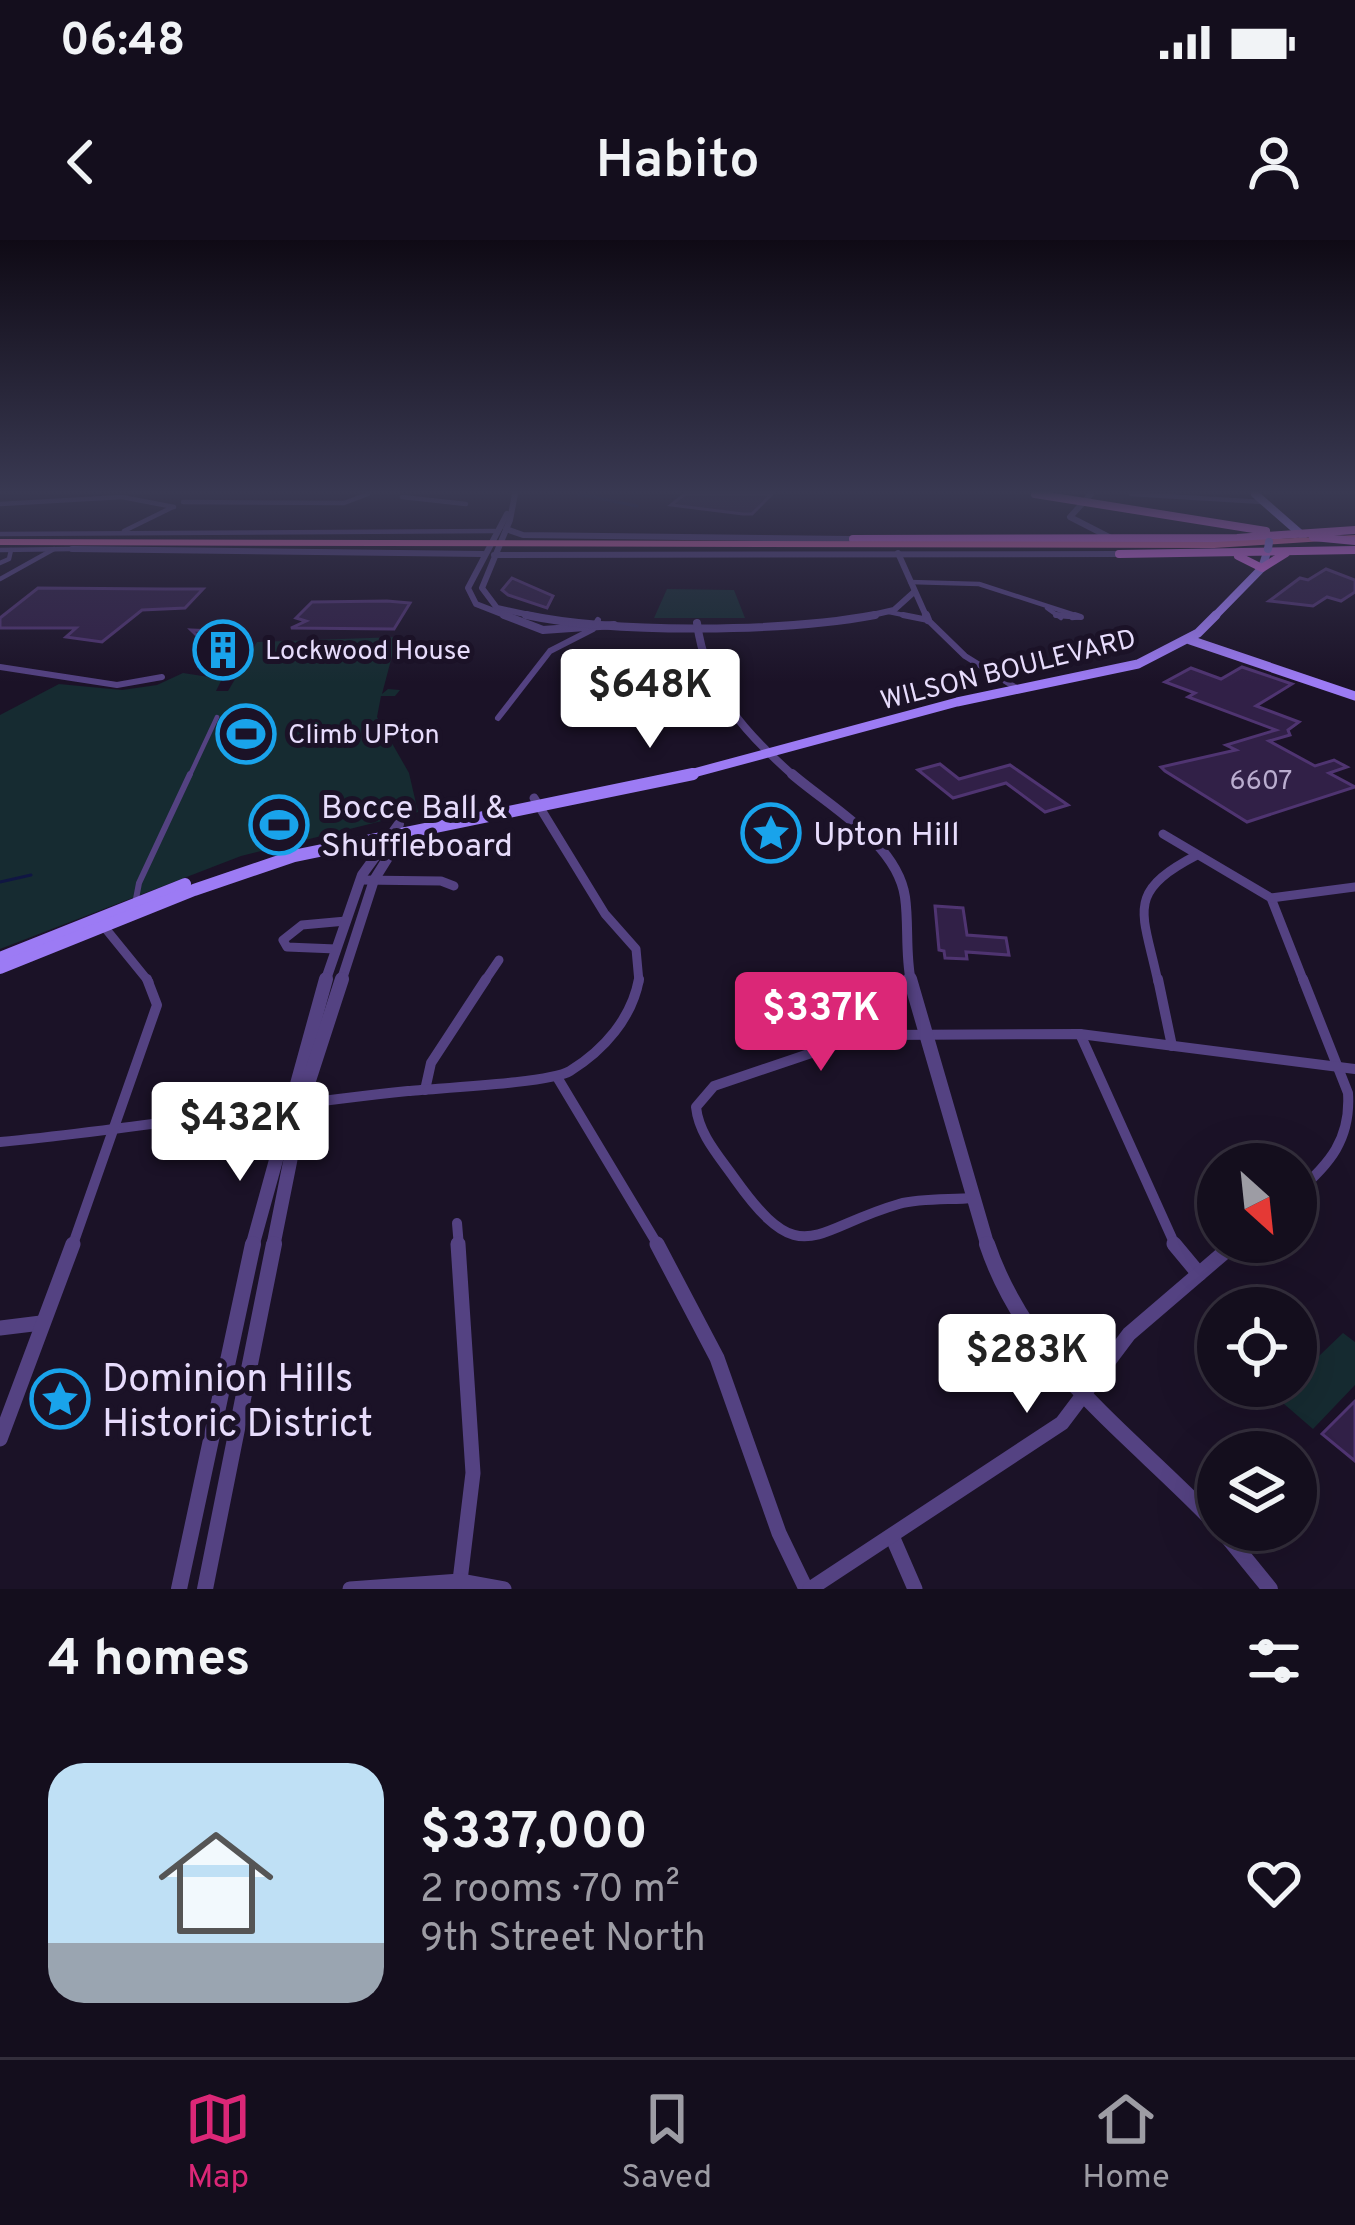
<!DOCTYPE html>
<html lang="en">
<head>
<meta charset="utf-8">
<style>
  :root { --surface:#140e1d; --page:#211c2a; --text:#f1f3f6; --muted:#9d9ca4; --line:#332e3b; --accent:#db2777 }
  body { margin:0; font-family:Overpass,sans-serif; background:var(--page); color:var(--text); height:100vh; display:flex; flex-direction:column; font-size:45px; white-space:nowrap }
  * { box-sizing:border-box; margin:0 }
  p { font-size:39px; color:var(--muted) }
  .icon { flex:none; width:66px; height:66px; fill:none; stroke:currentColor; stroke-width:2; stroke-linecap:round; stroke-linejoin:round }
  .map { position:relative; height:1349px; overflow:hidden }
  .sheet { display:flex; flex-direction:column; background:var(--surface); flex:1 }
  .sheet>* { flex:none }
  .needle { width:78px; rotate:153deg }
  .tools { position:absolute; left:1197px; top:903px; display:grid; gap:24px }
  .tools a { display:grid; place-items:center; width:120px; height:120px; border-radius:50%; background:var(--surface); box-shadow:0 12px 48px #0002,0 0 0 3px var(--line); font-size:60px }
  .price { position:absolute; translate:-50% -102px; padding:0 27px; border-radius:12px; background:#fff; color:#222; font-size:39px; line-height:78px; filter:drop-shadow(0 3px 6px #0008) }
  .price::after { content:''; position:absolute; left:50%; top:72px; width:36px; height:27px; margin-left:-18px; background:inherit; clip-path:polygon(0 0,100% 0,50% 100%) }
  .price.on { background:var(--accent); color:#fff }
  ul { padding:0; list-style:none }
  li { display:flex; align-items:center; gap:36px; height:300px; padding:0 48px }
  li span { display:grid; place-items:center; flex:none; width:336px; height:240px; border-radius:36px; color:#555 }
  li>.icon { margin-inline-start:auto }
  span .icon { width:144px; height:144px; fill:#fffc; stroke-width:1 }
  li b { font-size:51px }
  h2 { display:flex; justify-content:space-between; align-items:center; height:144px; padding:0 48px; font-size:51px }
  .status { display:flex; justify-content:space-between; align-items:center; height:84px; padding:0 60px; background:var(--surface); direction:ltr }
  .status svg { height:33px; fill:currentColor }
  header { display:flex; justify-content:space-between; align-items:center; height:156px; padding:0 48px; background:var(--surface); font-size:54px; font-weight:600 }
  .tab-bar { display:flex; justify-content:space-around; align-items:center; height:168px; border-top:3px solid var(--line); background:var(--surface); font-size:33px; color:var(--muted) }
  .tab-bar a { display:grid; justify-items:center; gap:6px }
  .tab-bar .on { color:var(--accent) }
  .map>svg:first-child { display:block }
  .green { fill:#162b31 }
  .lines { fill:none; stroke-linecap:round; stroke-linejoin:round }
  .stream { stroke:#101643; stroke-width:3 }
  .building { fill:#312047; stroke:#4f3471; stroke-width:3 }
  .pedestrian-far1 { stroke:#544282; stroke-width:4.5 }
  .pedestrian { stroke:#544282; stroke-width:6 }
  .minor-far4 { stroke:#544282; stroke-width:4.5 }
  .minor-far3 { stroke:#544282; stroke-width:6 }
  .minor-far2 { stroke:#544282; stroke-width:9 }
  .minor-far1 { stroke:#544282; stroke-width:10 }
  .minor { stroke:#544282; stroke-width:15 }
  .tertiary-far4 { stroke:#544282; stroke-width:6 }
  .tertiary-far3 { stroke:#544282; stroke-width:8 }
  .tertiary-far2 { stroke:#544282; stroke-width:10 }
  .tertiary-far1 { stroke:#544282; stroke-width:14 }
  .tertiary { stroke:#544282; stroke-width:16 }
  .secondary-far2 { stroke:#9c7bf4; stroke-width:8 }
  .secondary-far1 { stroke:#9c7bf4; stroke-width:9 }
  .secondary { stroke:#9c7bf4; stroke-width:12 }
  .primary { stroke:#e16df2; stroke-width:8 }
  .trunk { fill:#e968ba; fill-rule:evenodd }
  .secondary-bridge { stroke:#9c7bf4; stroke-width:8 }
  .primary-bridge { stroke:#e16df2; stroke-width:8 }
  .labels { text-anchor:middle; stroke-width:10; stroke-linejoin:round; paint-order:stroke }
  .far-poi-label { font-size:27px; fill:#e7dcfc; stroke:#1b1227; text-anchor:start }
  .far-street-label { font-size:27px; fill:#e7dcfc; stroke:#1b1227 }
  .number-label { font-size:27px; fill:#baadcf }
  .poi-label { font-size:33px; fill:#e7dcfc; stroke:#1b1227; text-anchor:start }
  .near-poi-label { font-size:39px; fill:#e7dcfc; stroke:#1b1227; text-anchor:start }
</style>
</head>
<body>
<div class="status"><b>06:48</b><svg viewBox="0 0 49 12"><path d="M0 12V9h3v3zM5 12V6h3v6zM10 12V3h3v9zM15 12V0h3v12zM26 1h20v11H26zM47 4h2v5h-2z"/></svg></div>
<header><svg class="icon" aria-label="back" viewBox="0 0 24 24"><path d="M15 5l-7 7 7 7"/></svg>Habito<svg class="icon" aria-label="person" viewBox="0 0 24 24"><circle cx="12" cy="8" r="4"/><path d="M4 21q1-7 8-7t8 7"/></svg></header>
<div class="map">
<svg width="1355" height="1349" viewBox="0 0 1355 1349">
  <rect width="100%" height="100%" fill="#1b1227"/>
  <g class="green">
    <polygon points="667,349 734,350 745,378 654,378"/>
    <polygon points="397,397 382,454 388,449 400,450 395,456 381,456 377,477 409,533 418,572 241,616 0,709 0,475 59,444 122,450 157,445 183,433 222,439 216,451 228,451 257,402"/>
    <polygon points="1343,1093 1355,1102 1355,1145 1313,1189 1276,1157 1287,1146 1296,1146 1296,1138"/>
  </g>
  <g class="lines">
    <g class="stream">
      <polyline points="578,254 637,266"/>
      <polyline points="0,642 31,635"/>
    </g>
  </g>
  <g class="building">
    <polygon points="685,254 772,254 752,274 743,274 671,265"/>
    <polygon points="1326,329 1355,340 1355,352 1341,361 1327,357 1313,366 1269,361 1300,338 1308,340"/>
    <polygon points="512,338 553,356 547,368 508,355 502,350"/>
    <polygon points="38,348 165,349 203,349 185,368 142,370 102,402 66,397 76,388 0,388 0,378"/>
    <polygon points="312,362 387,361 410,363 394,389 291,388 306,381 296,378"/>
    <polygon points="191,390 215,391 236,408 219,427 200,426 214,412"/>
    <polygon points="1242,427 1292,444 1256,466 1299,482 1288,490 1290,495 1269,501 1315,526 1334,520 1347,527 1329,533 1355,547 1247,582 1165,531 1161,527 1236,510 1226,505 1276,490 1188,457 1195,453 1165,442 1191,428 1221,439"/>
    <polygon points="940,524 959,539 1010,525 1068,565 1045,572 1006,543 953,558 918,530"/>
    <polygon points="935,666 963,668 967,695 1006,698 1009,715 966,712 967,719 945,718 944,711 939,710"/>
    <polygon points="1355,1161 1355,1221 1322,1194"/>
  </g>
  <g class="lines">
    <polyline class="pedestrian-far1" points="189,537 217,477"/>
    <polyline class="pedestrian" points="135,664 139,643 190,534"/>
    <g class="minor-far4">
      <polyline points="1131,254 1263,262"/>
      <polyline points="402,257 466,264"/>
      <polyline points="183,262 344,263 368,254"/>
      <polyline points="0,264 122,257 174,267"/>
      <polyline points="124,291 173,267"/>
      <polyline points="0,294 495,291"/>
      <polyline points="0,310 72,309"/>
      <polyline points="0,323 9,319 11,310"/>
      <polyline points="0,339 54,309"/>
      <polyline points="910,342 979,344 1081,377 1072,378"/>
      <polyline points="1047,368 1061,378"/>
      <polyline points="889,372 918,378"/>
    </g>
    <g class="minor-far3">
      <polyline points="903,375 928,380 965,416 1018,449"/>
      <polyline points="1056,375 1081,377 1075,375"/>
      <polyline points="0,427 117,445 162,437"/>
      <polyline points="498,478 550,411 593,389 598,380"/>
    </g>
    <g class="minor-far2">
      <polyline points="534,558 605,674 636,709 639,742"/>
      <polyline points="1163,594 1271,658 1304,742"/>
      <polyline points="361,640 441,641 454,646"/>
      <polyline points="1271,658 1355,647"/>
      <polyline points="101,683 149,742"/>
      <polyline points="336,709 287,707 283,700 302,685 346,681"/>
      <polyline points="484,742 499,720"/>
      <path d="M1158 742C1143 671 1124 653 1197 615"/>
    </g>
    <g class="minor-far1">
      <polyline points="1158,739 1172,806"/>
      <polyline points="1080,794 1176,1007"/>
      <polyline points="557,837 659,1007"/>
      <polyline points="425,850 431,823 486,739"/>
      <path d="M0 902C137 889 271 865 408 851 438 848 551 843 570 831 604 810 632 778 639 739"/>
      <path d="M1296 953C1330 924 1351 899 1348 853L1303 739"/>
      <path d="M973 958C950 960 921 958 899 964 812 989 802 1033 735 939 719 916 699 895 696 867L714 846 847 801 882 795 1080 794 1355 829"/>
      <polyline points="457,983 459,1007"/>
      <polyline points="72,1007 157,765 147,739"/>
      <polyline points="1231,1007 1237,1002"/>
    </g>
    <g class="minor">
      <polyline points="458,1004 473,1233 459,1349"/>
      <polyline points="657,1004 717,1118 779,1293 806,1349"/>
      <polyline points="1174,1004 1199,1034"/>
      <polyline points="0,1088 41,1083"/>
      <polyline points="0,1199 73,1004"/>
      <polyline points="892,1296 915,1349"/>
      <polyline points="350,1349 460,1341 504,1349"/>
      <polyline points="810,1349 1062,1183 1129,1094 1234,1004"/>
    </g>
    <g class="tertiary-far4">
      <polyline points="515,254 510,280 482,348 497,368 543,378"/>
      <polyline points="1091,254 1070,277 1109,297"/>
      <polyline points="507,274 468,348 476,364 512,378"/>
      <polyline points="506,289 523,295 853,299"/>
      <polyline points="72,309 483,314"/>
      <polyline points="898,313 927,378"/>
      <polyline points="494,315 1119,314"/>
      <polyline points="859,378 894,370 914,352"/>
    </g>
    <g class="tertiary-far3">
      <polyline points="504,375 543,390 614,385"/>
      <path d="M526 375C616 394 784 392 875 375"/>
      <polyline points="926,375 928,380"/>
      <path d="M697 383C706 451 745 493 795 537"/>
    </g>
    <g class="tertiary-far2">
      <path d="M792 534C830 567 897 603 905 657 909 685 905 713 911 742"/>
      <polyline points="325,742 362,635 399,584"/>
      <polyline points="341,742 374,640 404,592"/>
    </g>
    <g class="tertiary-far1">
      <polyline points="910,739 988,1007"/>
      <polyline points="252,1007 326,739"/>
      <polyline points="273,1007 302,862 342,739"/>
    </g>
    <g class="tertiary">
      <path d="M987 1004C1028 1126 1133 1196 1218 1286"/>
      <polyline points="1222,1290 1270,1349"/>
      <polyline points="179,1349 253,1004"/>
      <polyline points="205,1349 274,1004"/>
    </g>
    <g class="secondary-far2">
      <polyline points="1255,254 1303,296"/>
      <polyline points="1213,378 1262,328 1268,309"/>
    </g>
    <g class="secondary-far1">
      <polyline points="1190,400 1355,456"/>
      <polyline points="679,537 957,462 1138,424 1198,393 1216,375"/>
    </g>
    <g class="secondary">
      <polyline points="0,718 185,644"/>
      <polyline points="0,728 194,650 294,616 693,534"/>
    </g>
    <g class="primary">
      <polyline points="1035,254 1266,291"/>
      <polyline points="853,299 1237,298 1355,290"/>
      <polyline points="1119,314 1355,310"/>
      <polyline points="1238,316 1262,328 1286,313"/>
    </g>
    <polygon class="trunk" points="1355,295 1355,299 1214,308 0,305 0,299 1214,302"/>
    <polyline class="secondary-bridge" points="1268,309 1269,302"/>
    <polyline class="primary-bridge" points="1313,297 1355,301"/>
  </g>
  <linearGradient id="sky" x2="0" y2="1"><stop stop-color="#0f0a15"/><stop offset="0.57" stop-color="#393952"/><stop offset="1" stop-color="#393952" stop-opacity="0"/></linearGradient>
  <rect width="1355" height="442" fill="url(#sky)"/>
  <defs>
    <g id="building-ring" transform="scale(3)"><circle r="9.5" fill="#1b1227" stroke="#19a3eb" stroke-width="1.5"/><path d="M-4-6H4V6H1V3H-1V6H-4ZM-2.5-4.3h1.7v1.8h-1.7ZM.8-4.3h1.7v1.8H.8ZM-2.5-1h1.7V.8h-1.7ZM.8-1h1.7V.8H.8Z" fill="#19a3eb"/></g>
    <g id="stadium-ring" transform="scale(3)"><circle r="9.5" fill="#1b1227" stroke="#19a3eb" stroke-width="1.5"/><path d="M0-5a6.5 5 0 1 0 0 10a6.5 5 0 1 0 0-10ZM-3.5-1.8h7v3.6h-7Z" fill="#19a3eb"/></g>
    <g id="sight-ring" transform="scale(3)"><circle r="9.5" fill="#1b1227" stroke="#19a3eb" stroke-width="1.5"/><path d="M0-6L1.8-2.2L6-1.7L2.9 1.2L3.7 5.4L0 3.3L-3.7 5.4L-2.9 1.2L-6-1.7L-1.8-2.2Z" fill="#19a3eb"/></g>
  </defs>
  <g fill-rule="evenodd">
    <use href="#building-ring" x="223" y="410"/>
    <use href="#stadium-ring" x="246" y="494"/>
    <use href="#stadium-ring" x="279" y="585"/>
    <use href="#sight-ring" x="771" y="593"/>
    <use href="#sight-ring" x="60" y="1159"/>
  </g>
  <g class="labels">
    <g class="far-poi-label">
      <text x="265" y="419">Lockwood House</text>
      <text x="288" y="503">Climb UPton</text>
    </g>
    <g class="far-street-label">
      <text transform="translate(1008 429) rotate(-14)" y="9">WILSON BOULEVARD</text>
    </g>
    <g class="number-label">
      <text x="1261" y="549">6607</text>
    </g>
    <g class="poi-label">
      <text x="321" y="578">Bocce Ball &amp;<tspan x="321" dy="38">Shuffleboard</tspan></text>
      <text x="813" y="605">Upton Hill</text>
    </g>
    <g class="near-poi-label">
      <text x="102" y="1151">Dominion Hills<tspan x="102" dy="45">Historic District</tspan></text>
    </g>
  </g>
</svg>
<div class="tools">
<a><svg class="needle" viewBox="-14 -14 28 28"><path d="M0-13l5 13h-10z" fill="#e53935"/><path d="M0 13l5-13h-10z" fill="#9d9ca4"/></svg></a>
<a><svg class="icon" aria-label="locate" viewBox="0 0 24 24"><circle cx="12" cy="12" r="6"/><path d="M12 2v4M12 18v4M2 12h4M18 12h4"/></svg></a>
<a><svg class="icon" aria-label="layers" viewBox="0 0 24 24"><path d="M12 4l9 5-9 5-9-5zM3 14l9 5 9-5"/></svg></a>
</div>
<b class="price" style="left:650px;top:511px">$648K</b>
<b class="price on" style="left:821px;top:834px">$337K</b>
<b class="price" style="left:240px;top:944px">$432K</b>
<b class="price" style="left:1027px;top:1176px">$283K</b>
</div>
<section class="sheet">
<h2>4 homes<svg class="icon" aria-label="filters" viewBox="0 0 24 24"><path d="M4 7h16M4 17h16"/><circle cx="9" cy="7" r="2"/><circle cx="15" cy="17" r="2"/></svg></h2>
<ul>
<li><span style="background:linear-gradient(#bfe0f5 75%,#9aa5b1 0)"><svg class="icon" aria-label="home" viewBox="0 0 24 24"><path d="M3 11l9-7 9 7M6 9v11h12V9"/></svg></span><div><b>$337,000</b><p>2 rooms · 70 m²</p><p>9th Street North</p></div><svg class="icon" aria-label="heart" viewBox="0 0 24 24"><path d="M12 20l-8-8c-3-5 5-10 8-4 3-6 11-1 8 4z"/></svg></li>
</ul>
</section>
<nav class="tab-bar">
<a class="on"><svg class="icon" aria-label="map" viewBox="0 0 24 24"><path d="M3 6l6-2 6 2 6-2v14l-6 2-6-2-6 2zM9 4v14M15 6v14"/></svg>Map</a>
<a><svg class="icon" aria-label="saved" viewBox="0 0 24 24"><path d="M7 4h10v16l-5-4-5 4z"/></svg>Saved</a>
<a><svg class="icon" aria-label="home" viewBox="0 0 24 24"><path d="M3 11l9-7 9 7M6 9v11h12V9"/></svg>Home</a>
</nav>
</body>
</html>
